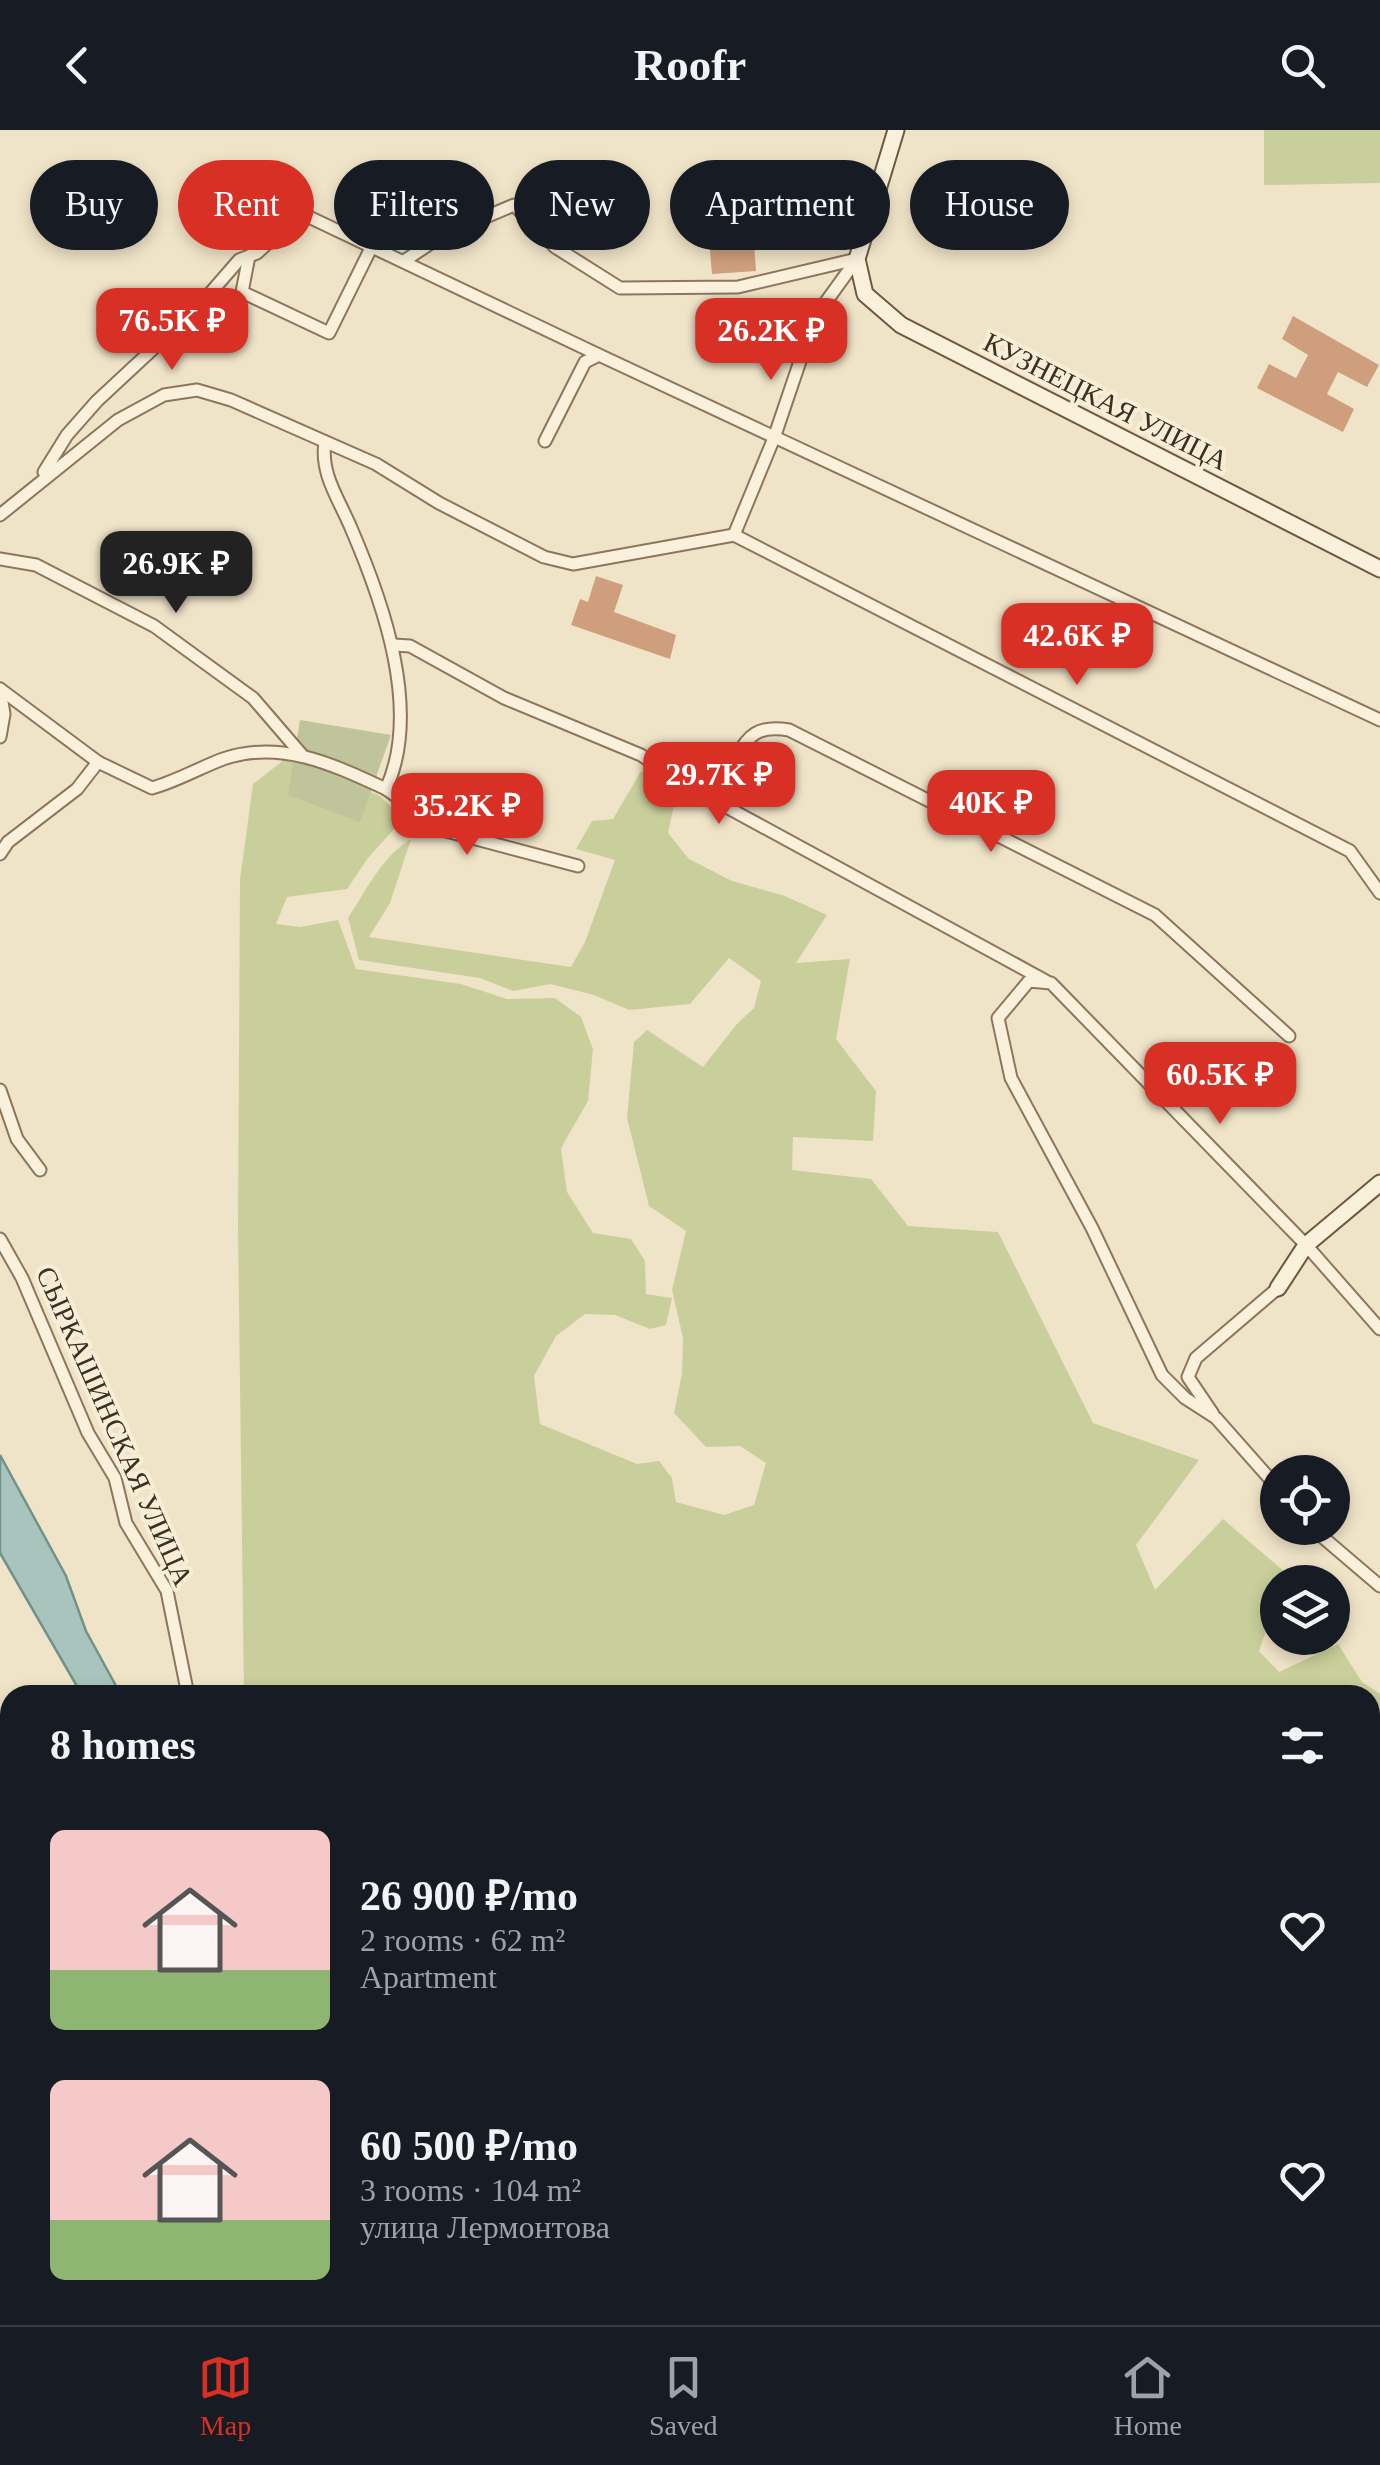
<!DOCTYPE html>
<html lang="en">
<head>
<meta charset="utf-8">
<style>
  :root { --surface:#171b24; --page:#242831; --text:#f1f3f6; --muted:#9ea1a6; --line:#363941; --accent:#d93025 }
  body { margin:0; font-family:"Times New Roman",serif; background:var(--page); color:var(--text); height:100vh; display:flex; flex-direction:column; font-size:38px; white-space:nowrap }
  * { box-sizing:border-box; margin:0 }
  p { font-size:32px; color:var(--muted) }
  .icon { flex:none; width:55px; height:55px; fill:none; stroke:currentColor; stroke-width:2; stroke-linecap:round; stroke-linejoin:round }
  .map { position:relative; flex:1; overflow:hidden }
  .panel { position:absolute; left:0px; top:1555px; width:1380px; height:640px; display:flex; flex-direction:column; background:var(--surface); border-radius:30px 30px 0 0; box-shadow:0 5px 15px #0003 }
  .panel>* { flex:none }
  .top-card { position:absolute; left:30px; top:30px; width:1320px; height:90px; display:flex; gap:20px }
  .tools { position:absolute; left:1260px; top:1325px; display:grid; gap:20px }
  .tools a { display:grid; place-items:center; width:90px; height:90px; border-radius:50%; background:var(--surface); box-shadow:0 5px 15px #0003; font-size:50px }
  .price { position:absolute; translate:-50% -85px; padding:0 22px; border-radius:20px; background:var(--accent); color:#fff; font-size:32px; line-height:65px; filter:drop-shadow(0 2px 5px #0008) }
  .price::after { content:''; position:absolute; left:50%; top:60px; width:30px; height:22px; margin-left:-15px; background:inherit; clip-path:polygon(0 0,100% 0,50% 100%) }
  .price.on { background:#222; color:#fff }
  ul { padding:0; list-style:none }
  li { display:flex; align-items:center; gap:30px; height:250px; padding:0 50px }
  li span { display:grid; place-items:center; flex:none; width:280px; height:200px; border-radius:15px; color:#555 }
  li>.icon { margin-inline-start:auto }
  span .icon { width:120px; height:120px; fill:#fffc; stroke-width:1 }
  li b { font-size:42px }
  h2 { display:flex; justify-content:space-between; align-items:center; height:120px; padding:0 50px; font-size:42px }
  .pill { padding:0 35px; border-radius:45px; background:var(--surface); box-shadow:0 5px 15px #0003; font-size:35px; line-height:90px }
  .pill.on { background:var(--accent); color:#fff }
  header { display:flex; justify-content:space-between; align-items:center; height:130px; padding:0 50px; background:var(--surface); font-size:45px; font-weight:800 }
  .tab-bar { display:flex; justify-content:space-around; align-items:center; height:140px; border-top:2px solid var(--line); background:var(--surface); font-size:28px; color:var(--muted) }
  .tab-bar a { display:grid; justify-items:center; gap:5px }
  .tab-bar .on { color:var(--accent) }
  .map>svg:first-child { display:block }
  .green { fill:#c9cf9b }
  .cemetery { fill:#bfc49a }
  .water { fill:#a9c4bc; stroke:#6f938a; stroke-width:2.5 }
  .building { fill:#cf9f7d }
  .lines { fill:none; stroke-linecap:round; stroke-linejoin:round }
  .street-casing { stroke:#8d765c; stroke-width:15 }
  .secondary-casing { stroke:#6f573f; stroke-width:19 }
  .street { stroke:#faf1dc; stroke-width:11 }
  .secondary { stroke:#faf1dc; stroke-width:15 }
  .labels { text-anchor:middle; stroke-width:8; stroke-linejoin:round; paint-order:stroke }
  .street-label { font-size:28px; fill:#3d2e20; stroke:#f7eed8 }
</style>
</head>
<body>
<header><svg class="icon" aria-label="back" viewBox="0 0 24 24"><path d="M15 5l-7 7 7 7"/></svg>Roofr<svg class="icon" aria-label="search" viewBox="0 0 24 24"><circle cx="10" cy="10" r="6"/><path d="M15 15l6 6"/></svg></header>
<div class="map">
<svg width="1380" height="2195" viewBox="0 0 1380 2195">
  <rect width="100%" height="100%" fill="#f0e4c8"/>
  <g class="green">
    <polygon points="1264,0 1380,0 1380,53 1264,55"/>
    <path d="M289 626 380 666 403 689 368 728 347 759 287 767 276 794 300 797 338 790 356 839 461 854 507 869 555 868 581 887 593 919 588 971 561 1018 567 1062 593 1103 631 1109 645 1131 646 1164 672 1168 666 1195 650 1199 615 1185 585 1184 556 1206 534 1246 540 1294 637 1334 659 1331 672 1348 676 1372 724 1385 754 1375 766 1333 740 1316 706 1317 674 1283 682 1244 683 1208 672 1160 686 1101 649 1076 627 988 634 912 647 900 703 937 736 895 754 878 761 851 729 828 690 874 629 880 594 865 550 854 513 861 480 848 359 830 348 788C366 761 382 726 411 709L390 773 369 807 571 837 585 812 615 730 576 719 592 691 613 689 641 641 676 665 668 703 689 729 732 751 785 766 827 785 796 833 850 829 836 909 876 961 873 1011 793 1007 792 1040 871 1049 908 1096 998 1102 1093 1293 1199 1330 1136 1415 1155 1460 1223 1389 1286 1443 1283 1452H1278L1277 1468 1259 1521 1279 1542 1338 1514 1362 1552 1380 1564V1606H1370V1565H244L238 1098 240 749 253 654Z"/>
    <polygon points="1380,2065 1380,2195 1278,2195 1286,2185 1370,2185 1370,2077"/>
    <polygon points="625,2185 1190,2185 1195,2195 631,2195"/>
  </g>
  <polygon class="cemetery" points="300,590 391,605 360,692 288,665"/>
  <polygon class="water" points="0,1325 66,1446 86,1501 121,1565 82,1565 0,1423"/>
  <g class="building">
    <polygon points="708,98 753,98 756,141 712,144"/>
    <polygon points="1293,186 1379,235 1367,257 1338,242 1327,264 1354,279 1343,302 1257,258 1269,234 1296,248 1308,225 1282,209"/>
    <polygon points="596,446 623,455 614,482 676,505 670,529 571,495 580,469 588,472"/>
  </g>
  <g class="lines">
    <g class="street-casing">
      <g id="street">
        <polyline points="249,126 242,162 329,203 372,116"/>
        <polyline points="404,131 443,105 514,75 555,117 620,158 738,157 857,129"/>
        <polyline points="545,311 585,232 599,225 1380,590"/>
        <polyline points="44,342 67,305 97,271 199,176 239,130 257,123 294,89 309,87 599,225"/>
        <polyline points="0,385 118,290 164,265 197,260 231,270 376,334 439,373 544,427 573,434 734,405"/>
        <polyline points="734,405 1350,721 1380,763"/>
        <polyline points="734,405 774,308 815,187 857,129"/>
        <polyline points="0,429 36,435 154,496 253,568 302,625"/>
        <polyline points="394,515 410,516 504,568 641,625 688,656 1046,851"/>
        <path d="M0 559 98 632 152 658C177 651 199 638 223 629 281 609 334 635 386 659 422 581 383 472 351 398 339 369 320 344 325 312"/>
        <polyline points="0,607 4,584 0,559"/>
        <path d="M688 656C695 655 705 654 712 650 748 631 736 591 789 600L1155 785 1289 906"/>
        <polyline points="386,659 446,701 578,736"/>
        <polyline points="0,724 8,712 77,659 98,632"/>
        <polyline points="0,960 17,1009 40,1040"/>
        <polyline points="0,1109 22,1148 88,1303 115,1348 126,1393 167,1461 188,1565"/>
        <polyline points="1213,1284 1188,1247 1196,1228 1278,1158"/>
        <polyline points="1278,1358 1216,1288 1185,1268 1162,1245 1092,1098 1011,948 998,888 1029,851 1051,853 1306,1115 1380,1199"/>
        <polyline points="1312,1398 1380,1456"/>
        <polyline points="0,1630 10,1650"/>
        <polyline points="0,1715 10,1711"/>
        <polyline points="0,1891 10,1889"/>
        <polyline points="0,1968 10,2041"/>
        <polyline points="39,2185 41,2195"/>
        <polyline points="161,2185 163,2195"/>
      </g>
    </g>
    <g class="secondary-casing">
      <g id="secondary">
        <polyline points="896,0 857,129 865,164 901,195 1380,439"/>
        <polyline points="1278,1158 1306,1115 1380,1053"/>
      </g>
    </g>
    <use href="#street" class="street"/>
    <use href="#secondary" class="secondary"/>
  </g>
  <g class="labels">
    <g class="street-label">
      <text transform="translate(1106 271) rotate(27)" y="10">КУЗНЕЦКАЯ УЛИЦА</text>
      <text transform="translate(115 1296) rotate(66)" y="10">СЫРКАШИНСКАЯ УЛИЦА</text>
    </g>
  </g>
</svg>
<div class="tools">
<a><svg class="icon" aria-label="locate" viewBox="0 0 24 24"><circle cx="12" cy="12" r="6"/><path d="M12 2v4M12 18v4M2 12h4M18 12h4"/></svg></a>
<a><svg class="icon" aria-label="layers" viewBox="0 0 24 24"><path d="M12 4l9 5-9 5-9-5zM3 14l9 5 9-5"/></svg></a>
</div>
<b class="price" style="left:172px;top:243px">76.5K ₽</b>
<b class="price" style="left:771px;top:253px">26.2K ₽</b>
<b class="price on" style="left:176px;top:486px">26.9K ₽</b>
<b class="price" style="left:1077px;top:558px">42.6K ₽</b>
<b class="price" style="left:719px;top:697px">29.7K ₽</b>
<b class="price" style="left:991px;top:725px">40K ₽</b>
<b class="price" style="left:467px;top:728px">35.2K ₽</b>
<b class="price" style="left:1220px;top:997px">60.5K ₽</b>
<div class="top-card">
<a class="pill">Buy</a>
<a class="pill on">Rent</a>
<a class="pill">Filters</a>
<a class="pill">New</a>
<a class="pill">Apartment</a>
<a class="pill">House</a>
</div>
<section class="panel">
<h2>8 homes<svg class="icon" aria-label="filters" viewBox="0 0 24 24"><path d="M4 7h16M4 17h16"/><circle cx="9" cy="7" r="2"/><circle cx="15" cy="17" r="2"/></svg></h2>
<ul>
<li><span style="background:linear-gradient(#f6c9c9 70%,#8fb573 0)"><svg class="icon" aria-label="home" viewBox="0 0 24 24"><path d="M3 11l9-7 9 7M6 9v11h12V9"/></svg></span><div><b>26 900 ₽/mo</b><p>2 rooms · 62 m²</p><p>Apartment</p></div><svg class="icon" aria-label="heart" viewBox="0 0 24 24"><path d="M12 20l-8-8c-3-5 5-10 8-4 3-6 11-1 8 4z"/></svg></li>
<li><span style="background:linear-gradient(#f6c9c9 70%,#8fb573 0)"><svg class="icon" aria-label="home" viewBox="0 0 24 24"><path d="M3 11l9-7 9 7M6 9v11h12V9"/></svg></span><div><b>60 500 ₽/mo</b><p>3 rooms · 104 m²</p><p>улица Лермонтова</p></div><svg class="icon" aria-label="heart" viewBox="0 0 24 24"><path d="M12 20l-8-8c-3-5 5-10 8-4 3-6 11-1 8 4z"/></svg></li>
</ul>
</section>
</div>
<nav class="tab-bar">
<a class="on"><svg class="icon" aria-label="map" viewBox="0 0 24 24"><path d="M3 6l6-2 6 2 6-2v14l-6 2-6-2-6 2zM9 4v14M15 6v14"/></svg>Map</a>
<a><svg class="icon" aria-label="saved" viewBox="0 0 24 24"><path d="M7 4h10v16l-5-4-5 4z"/></svg>Saved</a>
<a><svg class="icon" aria-label="home" viewBox="0 0 24 24"><path d="M3 11l9-7 9 7M6 9v11h12V9"/></svg>Home</a>
</nav>
</body>
</html>
